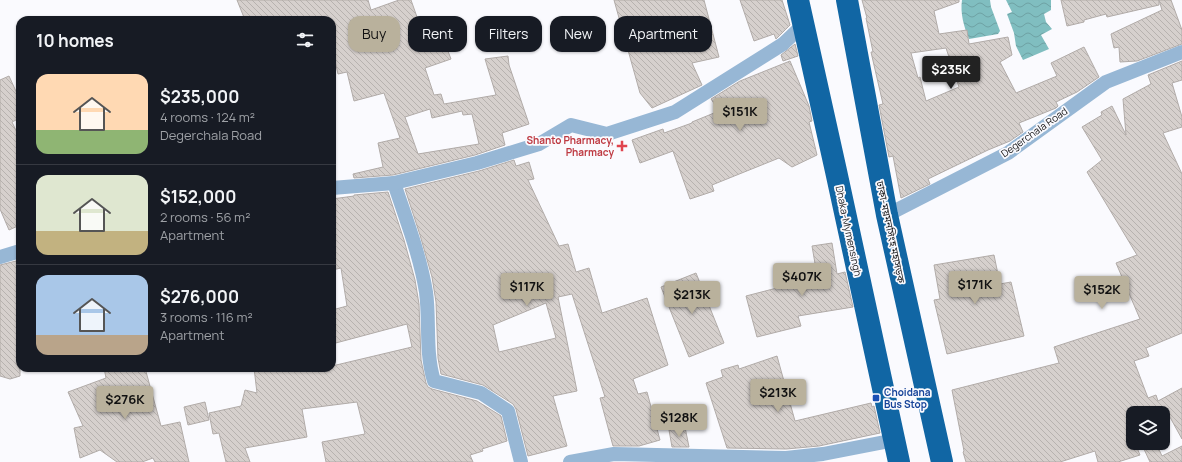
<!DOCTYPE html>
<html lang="en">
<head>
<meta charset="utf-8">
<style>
  :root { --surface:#171b24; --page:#20242c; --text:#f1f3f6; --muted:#9ea1a6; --line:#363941; --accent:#b9b19c }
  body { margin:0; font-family:Manrope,"Noto Sans Bengali",sans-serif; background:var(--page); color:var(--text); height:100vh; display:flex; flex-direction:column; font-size:15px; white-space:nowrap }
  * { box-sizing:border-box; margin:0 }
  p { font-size:13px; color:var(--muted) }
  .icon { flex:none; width:22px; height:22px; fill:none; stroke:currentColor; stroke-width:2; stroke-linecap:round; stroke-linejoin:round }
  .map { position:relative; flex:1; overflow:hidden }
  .sheet { position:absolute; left:16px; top:16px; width:320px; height:356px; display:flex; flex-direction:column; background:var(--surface); border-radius:12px; box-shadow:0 1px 3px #0004 }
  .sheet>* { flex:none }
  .guide { position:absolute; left:348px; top:16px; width:380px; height:36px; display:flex; gap:8px }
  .fabs { position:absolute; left:1126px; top:406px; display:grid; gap:8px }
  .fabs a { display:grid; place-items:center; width:44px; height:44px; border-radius:8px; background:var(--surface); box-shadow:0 1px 3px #0004; font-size:20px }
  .price { position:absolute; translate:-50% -34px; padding:0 9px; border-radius:4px; background:var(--accent); color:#111; font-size:13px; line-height:26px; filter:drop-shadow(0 1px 2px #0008) }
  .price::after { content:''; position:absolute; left:50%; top:24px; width:12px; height:9px; margin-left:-6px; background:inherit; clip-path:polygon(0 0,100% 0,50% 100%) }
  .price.selected { background:#222; color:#fff }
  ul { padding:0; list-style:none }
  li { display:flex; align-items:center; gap:12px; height:100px; padding:0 20px }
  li+li { border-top:1px solid var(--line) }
  li span { display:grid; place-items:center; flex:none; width:112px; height:80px; border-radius:12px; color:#555 }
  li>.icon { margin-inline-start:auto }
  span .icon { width:48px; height:48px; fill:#fffc; stroke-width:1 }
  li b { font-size:17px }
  h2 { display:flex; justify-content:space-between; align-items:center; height:48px; padding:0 20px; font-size:17px }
  .pill { padding:0 14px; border-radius:12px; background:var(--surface); box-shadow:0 1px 3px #0004; font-size:14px; line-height:36px }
  .pill.selected { background:var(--accent); color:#111 }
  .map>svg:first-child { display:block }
  .water { fill:url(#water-waves) }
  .building { fill:url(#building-back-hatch); stroke:#b1aba8; fill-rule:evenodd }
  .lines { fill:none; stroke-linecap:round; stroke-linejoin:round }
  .street { stroke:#97b7d5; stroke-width:14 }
  .highway { stroke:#1166a4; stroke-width:22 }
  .health-dot { fill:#e0444e; stroke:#fafafe; stroke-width:1.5 }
  .transit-dot { fill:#1a4fb4; stroke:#fafafe; stroke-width:1.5 }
  .labels { text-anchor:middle; stroke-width:3.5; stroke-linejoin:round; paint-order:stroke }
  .street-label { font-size:10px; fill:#151517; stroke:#fafafe }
  .health-label { font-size:10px; font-weight:bold; fill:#be3a42; stroke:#fafafe; text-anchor:end }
  .transit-label { font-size:10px; font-weight:bold; fill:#164399; stroke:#fafafe; text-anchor:start }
</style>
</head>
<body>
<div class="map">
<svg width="1182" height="462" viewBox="0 0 1182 462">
  <defs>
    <pattern id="water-waves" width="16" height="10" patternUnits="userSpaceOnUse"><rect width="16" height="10" fill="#80bec0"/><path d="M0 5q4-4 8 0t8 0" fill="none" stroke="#6ea2a4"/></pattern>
    <pattern id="building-back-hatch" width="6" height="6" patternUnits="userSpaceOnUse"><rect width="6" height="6" fill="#d6d0cd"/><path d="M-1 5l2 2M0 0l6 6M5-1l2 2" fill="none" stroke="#b7b2af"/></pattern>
  </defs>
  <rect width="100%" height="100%" fill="#fafafe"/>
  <g class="water">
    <path d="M962 0H990L991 7 1000 31 998 34 969 39C964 27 960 13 962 0Z"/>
    <polygon points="1006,0 1051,0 1051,10 1044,14 1046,22 1052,29 1041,35 1049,49 1023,60 1016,46 1014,33 1007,14 1012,12"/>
  </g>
  <g class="building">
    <path d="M237 0H368L371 10 399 0H411L423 34 439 28 451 59 425 68 434 95 441 94 444 104 496 95 485 59 508 56 509 65 529 124 502 133 505 145 475 155 393 175 354 178 353 174 383 167 378 143 400 138 384 93 354 101 347 72 338 74 332 48V20H245ZM430 109 432 118 462 111 463 115 472 114 479 144 418 154 405 117Z"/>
    <polygon points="614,0 704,0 719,57 692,63 702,85 652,108 640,93"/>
    <polygon points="740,0 782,0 790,25 776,39 774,34 754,41"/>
    <path d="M862 0H959V2L934 11 939 34 967 30 969 44 1008 37 1012 55 1000 62 1016 93 1057 76 1051 63 1084 47 1099 77 1077 92 1056 102 1058 106 1056 108 1019 123 1023 132 1010 141 988 150 928 179 930 184 901 198 893 156 889 157 879 105 883 104 871 52H873L866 18H867ZM946 48 959 87 926 101 920 77 918 78 911 53Z"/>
    <polygon points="1061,0 1159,0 1159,5 1107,17 1106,14 1084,20 1084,22 1067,26"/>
    <polygon points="1159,0 1171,0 1182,30 1182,44 1137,61 1120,62 1119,47 1114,48 1111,34 1162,10"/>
    <polygon points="795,44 798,56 783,61 781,55"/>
    <polygon points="790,61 809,106 812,121 809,122 817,155 792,167 779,158 712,185 714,191 690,199 673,151 640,163 632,140 663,129 664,133 692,123 692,122 719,111 711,99 740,81"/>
    <polygon points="1182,61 1182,80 1172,83 1182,117 1182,127 1163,133 1182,174 1182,333 1146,348 1149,356 1134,361 1148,398 1156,395 1158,401 1182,388 1182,439 1166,410 1161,412 1162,413 1133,413 1133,421 1128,422 1133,436 1133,443 1135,443 1140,455 1118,462 1098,462 1095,451 1060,462 966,462 963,452 964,451 952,390 1059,363 1054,347 1140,319 1116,263 1137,255 1087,172 1102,160 1082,127 1102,115 1101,112 1112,106 1126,135 1123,99 1151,84 1148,75"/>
    <polygon points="9,76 20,100 20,118 12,122 20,139 20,225 9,230 0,209 0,80"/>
    <path d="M514 160 516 166 529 162 534 179 528 180 559 246 568 244 576 272 589 268 602 313 647 298 668 365 633 379 638 394 647 392 660 440 639 446H613L600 398 605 397 572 294 558 297 577 391 553 396 567 446 528 456 516 409 513 404 483 385 441 374 438 358 436 302 432 277 420 235 405 189 479 171ZM546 303 556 338 499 352 493 325Z"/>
    <polygon points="388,192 404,240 415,280 419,304 421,360 426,383 428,387 432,389 477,401 501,416 507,441 482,449 483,451 470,455 473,462 326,462 322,442 365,434 357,402 302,409 307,437 245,448 250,462 226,462 219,433 213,434 209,413 241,406 245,390 257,393 254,368 320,368 321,369 332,368 332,366 412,347 407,324 332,344 332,310 347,306 341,268 332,270 332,199 354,196 354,195"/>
    <polygon points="832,243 837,274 845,272 853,307 798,316 801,326 757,337 746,296 804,281 817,275 812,246"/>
    <polygon points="994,255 1000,284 1011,282 1024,336 947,354 934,300 940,299 934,265"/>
    <polygon points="20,260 20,376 10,379 0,376 0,265"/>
    <polygon points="696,273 724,343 689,357 661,287"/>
    <polygon points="777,356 795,421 871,403 872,407 874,406 880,433 819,446 786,449 727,448 706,383 723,377 721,370 738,365 739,369"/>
    <polygon points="104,368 145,368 161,426 180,422 189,462 155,462 153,458 142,462 117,462 100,450 80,458 74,428 83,426 68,392 106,378"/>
    <polygon points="205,402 209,420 188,425 184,407"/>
    <polygon points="685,427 689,447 672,447 669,430"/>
    <polygon points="1152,443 1156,443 1162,456 1182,446 1182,462 1150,462 1143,447"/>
  </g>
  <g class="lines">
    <g class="street">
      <path d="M394 183C406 219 420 255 426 292 430 321 425 352 434 381L481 393 508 411 521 462"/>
      <polyline points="332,188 394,183 477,163 539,144 571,125 607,134 675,112 783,44 803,25"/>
      <polyline points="887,215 1008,153 1106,82 1182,52"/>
      <polyline points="0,257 20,251"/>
      <polyline points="570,462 614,454 786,458 823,454 895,440"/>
    </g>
    <g class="highway">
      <polyline points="798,0 836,171 899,462"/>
      <polyline points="847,0 887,215 942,462"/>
    </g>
  </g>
  <path class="health-dot" d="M620 140h4v4h4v4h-4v4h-4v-4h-4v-4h4z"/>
  <rect class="transit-dot" x="872" y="394" width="8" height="8" rx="2"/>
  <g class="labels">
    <g class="street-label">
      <text transform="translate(1034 132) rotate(-35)" y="4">Degerchala Road</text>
      <text transform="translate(849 231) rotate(78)" y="4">Dhaka-Mymensingh</text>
      <text transform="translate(891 232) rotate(78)" y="4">ঢাকা-ময়মনসিংহ মহাসড়ক</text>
    </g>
    <g class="health-label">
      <text x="614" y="144">Shanto Pharmacy,<tspan x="614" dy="12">Pharmacy</tspan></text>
    </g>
    <g class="transit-label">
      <text x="884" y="396">Choidana<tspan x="884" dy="12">Bus Stop</tspan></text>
    </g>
  </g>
</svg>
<div class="fabs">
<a><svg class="icon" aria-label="layers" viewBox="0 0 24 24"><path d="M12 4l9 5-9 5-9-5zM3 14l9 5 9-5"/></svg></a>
</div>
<b class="price selected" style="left:951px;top:90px">$235K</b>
<b class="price" style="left:740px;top:132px">$151K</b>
<b class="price" style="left:802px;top:297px">$407K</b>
<b class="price" style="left:975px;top:305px">$171K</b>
<b class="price" style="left:527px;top:307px">$117K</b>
<b class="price" style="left:1102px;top:310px">$152K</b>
<b class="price" style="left:692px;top:315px">$213K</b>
<b class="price" style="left:778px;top:413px">$213K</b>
<b class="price" style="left:125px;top:420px">$276K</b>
<b class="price" style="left:679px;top:438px">$128K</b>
<div class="guide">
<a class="pill selected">Buy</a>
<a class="pill">Rent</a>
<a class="pill">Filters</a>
<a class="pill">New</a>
<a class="pill">Apartment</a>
</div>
<section class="sheet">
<h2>10 homes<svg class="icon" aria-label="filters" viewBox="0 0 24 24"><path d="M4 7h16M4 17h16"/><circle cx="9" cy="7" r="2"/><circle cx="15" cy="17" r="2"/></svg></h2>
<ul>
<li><span style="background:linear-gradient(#ffd9b3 70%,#8fb573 0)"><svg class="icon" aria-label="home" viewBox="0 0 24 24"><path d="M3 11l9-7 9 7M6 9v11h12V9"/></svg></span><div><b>$235,000</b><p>4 rooms · 124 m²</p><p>Degerchala Road</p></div></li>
<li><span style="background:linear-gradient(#dfe7d0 70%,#c2b280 0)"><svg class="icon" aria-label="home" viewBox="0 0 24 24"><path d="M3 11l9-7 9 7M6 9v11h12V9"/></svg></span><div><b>$152,000</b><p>2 rooms · 56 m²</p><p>Apartment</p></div></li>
<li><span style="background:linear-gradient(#a9c7e8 75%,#b9a48a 0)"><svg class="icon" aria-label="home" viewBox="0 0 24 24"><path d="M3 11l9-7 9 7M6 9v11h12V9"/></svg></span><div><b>$276,000</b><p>3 rooms · 116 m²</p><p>Apartment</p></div></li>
</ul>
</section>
</div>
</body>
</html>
